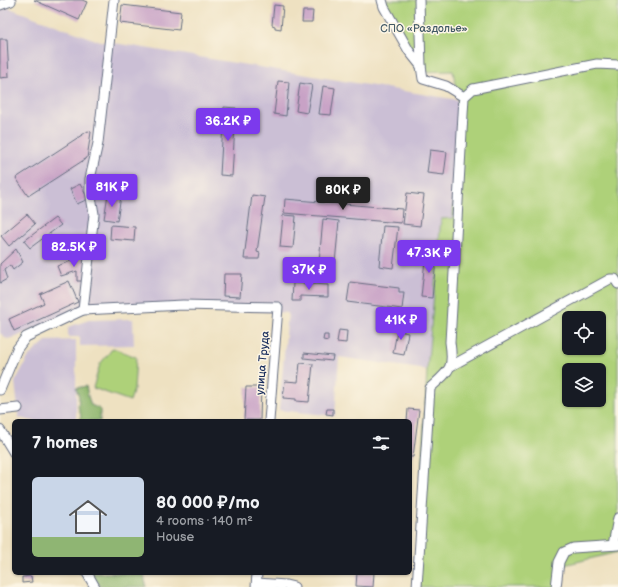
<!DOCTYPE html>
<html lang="en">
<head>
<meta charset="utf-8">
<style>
  :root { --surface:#171b24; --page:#242831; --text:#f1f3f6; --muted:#9ea1a6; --accent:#7c3aed }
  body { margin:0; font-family:"Balsamiq Sans",sans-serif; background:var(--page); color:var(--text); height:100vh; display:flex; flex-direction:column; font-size:15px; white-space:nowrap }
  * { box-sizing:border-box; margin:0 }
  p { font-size:13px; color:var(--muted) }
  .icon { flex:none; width:22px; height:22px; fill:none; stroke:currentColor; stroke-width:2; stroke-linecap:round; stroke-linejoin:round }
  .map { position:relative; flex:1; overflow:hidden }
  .sheet { position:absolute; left:12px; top:419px; width:400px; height:156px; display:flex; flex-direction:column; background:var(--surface); border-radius:6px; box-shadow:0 1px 3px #0004 }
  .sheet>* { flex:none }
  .buttons { position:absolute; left:562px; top:311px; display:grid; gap:8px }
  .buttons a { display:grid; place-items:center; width:44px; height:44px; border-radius:6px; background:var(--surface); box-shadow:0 1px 3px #0004; font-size:20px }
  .price { position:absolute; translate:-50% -34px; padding:0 9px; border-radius:4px; background:var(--accent); color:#fff; font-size:13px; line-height:26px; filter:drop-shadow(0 1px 2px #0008) }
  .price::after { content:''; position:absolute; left:50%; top:24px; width:12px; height:9px; margin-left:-6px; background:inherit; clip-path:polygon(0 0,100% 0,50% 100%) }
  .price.on { background:#222; color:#fff }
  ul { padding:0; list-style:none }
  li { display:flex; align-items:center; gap:12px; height:100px; padding:0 20px }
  li span { display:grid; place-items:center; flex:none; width:112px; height:80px; border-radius:6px; color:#555 }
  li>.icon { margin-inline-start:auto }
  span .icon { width:48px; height:48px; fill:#fffc; stroke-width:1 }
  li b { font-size:17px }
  h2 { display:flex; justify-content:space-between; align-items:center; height:48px; padding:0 20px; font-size:17px }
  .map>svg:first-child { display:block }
  .industrial { fill:#cbbfd5 }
  .green { fill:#aed179; stroke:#64806c; fill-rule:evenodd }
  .forest { fill:#8ab369; stroke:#527164 }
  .building { fill:#c8a2c6 }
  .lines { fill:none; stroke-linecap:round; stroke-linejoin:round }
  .minor-casing { stroke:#656d81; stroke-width:11 }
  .minor { stroke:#fff; stroke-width:9 }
  .labels { text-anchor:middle; stroke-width:3; stroke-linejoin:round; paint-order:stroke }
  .park-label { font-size:11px; fill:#405865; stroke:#fcf5e5 }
  .street-label { font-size:11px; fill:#1b2f5e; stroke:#fcf5e5 }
</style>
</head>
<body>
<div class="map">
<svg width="618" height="587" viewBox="0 0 618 587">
  <rect width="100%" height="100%" fill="#fcf5e5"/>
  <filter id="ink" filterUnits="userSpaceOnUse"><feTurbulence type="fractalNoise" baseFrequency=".025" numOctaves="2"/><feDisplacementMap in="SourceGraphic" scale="8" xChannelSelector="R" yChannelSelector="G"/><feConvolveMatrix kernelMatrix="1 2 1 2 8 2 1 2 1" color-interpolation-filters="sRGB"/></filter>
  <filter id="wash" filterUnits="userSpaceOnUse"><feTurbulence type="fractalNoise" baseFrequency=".012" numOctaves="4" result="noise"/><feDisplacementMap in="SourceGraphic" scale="16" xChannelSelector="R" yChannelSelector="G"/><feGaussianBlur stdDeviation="0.9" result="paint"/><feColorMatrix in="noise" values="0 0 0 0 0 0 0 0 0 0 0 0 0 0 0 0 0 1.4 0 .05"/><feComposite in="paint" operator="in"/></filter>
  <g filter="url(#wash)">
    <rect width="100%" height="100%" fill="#eee1c1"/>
    <g class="industrial">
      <polygon points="9,8 96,40 458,100 453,219 441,219 427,370 339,357 335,416 279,410 288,313 211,308 81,307 16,337 7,339 0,333 0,9"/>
      <polygon points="133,319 134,345 80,346 80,337 68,337 68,327 89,320"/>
      <polygon points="76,340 76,421 34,421 19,418 15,382 29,356 46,341"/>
    </g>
    <g class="green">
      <path d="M378 0H618V552L564 565 558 587H415L427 370 441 219 453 218 458 100 453 71 418 72 382 8ZM569 318H599V348H569ZM569 370H599V400H569Z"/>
      <polygon points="113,348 136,357 134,389 130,401 93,388 100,364"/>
    </g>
    <g class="forest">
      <polygon points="86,386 88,396 91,405 100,409 100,421 78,421 81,416 78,407 79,397 76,388"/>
      <polygon points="91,573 144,573 146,587 100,587"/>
    </g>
    <g id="blocks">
      <g class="building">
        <polygon points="34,0 82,0 87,2 79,20"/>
        <polygon points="122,5 181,12 179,30 120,23"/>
        <polygon points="274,5 283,6 281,29 275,28 275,26 272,25"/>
        <polygon points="303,11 313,11 312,22 302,22"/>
        <polygon points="0,39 7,39 9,77 0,78"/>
        <polygon points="278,81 289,82 286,116 274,114"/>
        <polygon points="300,83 312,85 307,113 296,111"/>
        <polygon points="323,86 335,88 331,115 319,114"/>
        <polygon points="224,107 236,108 232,176 220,175"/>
        <polygon points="88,131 91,132 87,158 28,196 16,178"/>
        <polygon points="430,150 447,152 444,175 427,173"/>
        <polygon points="80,184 88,199 77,204 70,189"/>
        <polygon points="407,193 424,195 420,226 403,224"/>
        <polygon points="108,194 121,196 117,221 104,219"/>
        <polygon points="252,195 265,197 257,252 260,253 259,259 244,259"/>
        <polygon points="285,199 402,209 401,223 284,213"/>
        <polygon points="27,214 35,224 9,246 1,236"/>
        <polygon points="283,215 296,216 293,248 280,247"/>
        <polygon points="55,218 61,225 30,248 24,241"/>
        <polygon points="323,219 339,221 335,263 319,262"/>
        <polygon points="111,225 135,227 134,241 110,239"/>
        <polygon points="383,226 398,227 393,268 379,266"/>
        <polygon points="16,249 23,262 13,270 10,265 4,270 7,279 0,283 0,264"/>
        <polygon points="426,251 437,252 432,298 421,297"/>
        <polygon points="85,256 83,281 77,281 77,271 61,276 57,266"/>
        <polygon points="224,274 242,274 240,297 223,296"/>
        <polygon points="69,281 78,302 14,331 9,319 44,303 40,294"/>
        <polygon points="350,282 399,288 399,293 404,293 402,309 347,302"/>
        <polygon points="293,283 328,285 328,297 300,296 300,301 292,301"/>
        <polygon points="398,326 404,327 403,332 408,333 404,355 393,353"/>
        <polygon points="339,330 347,331 346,343 337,342"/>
        <polygon points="324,335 328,335 328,341 323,340"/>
        <polygon points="304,353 333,356 332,361 304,358"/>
        <polygon points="300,363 313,364 309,402 296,401 296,399 283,398 285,381 298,382"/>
        <polygon points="246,387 261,387 260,420 244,420"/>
        <polygon points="327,409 333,409 333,415 326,414"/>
        <polygon points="408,409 419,410 413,457 410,457 410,421 407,421"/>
        <polygon points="357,573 374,573 373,587 356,586"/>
        <polygon points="31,576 32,582 22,583 22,577"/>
      </g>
    </g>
  </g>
  <g filter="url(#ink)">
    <use href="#blocks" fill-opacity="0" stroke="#656d81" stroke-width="1"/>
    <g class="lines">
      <g class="minor-casing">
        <g id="minor">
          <polyline points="382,0 384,7 409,51 421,66"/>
          <polyline points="419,0 421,66 423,79 446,86 464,97"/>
          <polyline points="0,5 11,1"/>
          <polyline points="83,310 94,214 90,191 90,179 98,143 114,0"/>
          <polyline points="451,366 610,279 615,279 618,284"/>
          <polyline points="0,390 17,349 26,337 83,310 183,305 278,307 269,421"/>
          <polyline points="0,410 18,408"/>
          <polyline points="0,430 14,453"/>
          <polyline points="613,545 618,518"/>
          <polyline points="87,573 95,587"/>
          <polyline points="257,583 286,585 294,587"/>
          <polyline points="256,587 257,573"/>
          <path d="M417 587 430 388C450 370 454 369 450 342L464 97 473 89 597 64 618 65"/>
          <polyline points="556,587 559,562 564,552 573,548 618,545"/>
        </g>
      </g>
      <use href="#minor" class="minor"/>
    </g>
  </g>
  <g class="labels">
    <g class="park-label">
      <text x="424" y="32">СПО «Раздолье»</text>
    </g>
    <g class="street-label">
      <text transform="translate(262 363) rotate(-85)" y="4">улица Труда</text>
    </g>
  </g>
</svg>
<div class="buttons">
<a><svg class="icon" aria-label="locate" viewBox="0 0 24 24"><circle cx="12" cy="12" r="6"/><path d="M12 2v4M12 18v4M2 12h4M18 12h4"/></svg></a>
<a><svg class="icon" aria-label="layers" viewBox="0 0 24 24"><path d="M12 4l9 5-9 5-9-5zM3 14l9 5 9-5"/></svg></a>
</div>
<b class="price" style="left:228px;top:142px">36.2K ₽</b>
<b class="price" style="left:112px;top:208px">81K ₽</b>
<b class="price on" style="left:343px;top:211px">80K ₽</b>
<b class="price" style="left:74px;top:268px">82.5K ₽</b>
<b class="price" style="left:429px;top:274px">47.3K ₽</b>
<b class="price" style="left:309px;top:291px">37K ₽</b>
<b class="price" style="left:401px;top:341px">41K ₽</b>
<section class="sheet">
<h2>7 homes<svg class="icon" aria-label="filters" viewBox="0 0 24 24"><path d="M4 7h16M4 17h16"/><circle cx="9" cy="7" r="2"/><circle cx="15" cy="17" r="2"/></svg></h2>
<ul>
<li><span style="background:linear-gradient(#c9d6e8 75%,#8fb573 0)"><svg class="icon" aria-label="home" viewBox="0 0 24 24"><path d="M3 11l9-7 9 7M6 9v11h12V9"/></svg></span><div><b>80 000 ₽/mo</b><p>4 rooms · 140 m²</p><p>House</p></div></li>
</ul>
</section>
</div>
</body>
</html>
